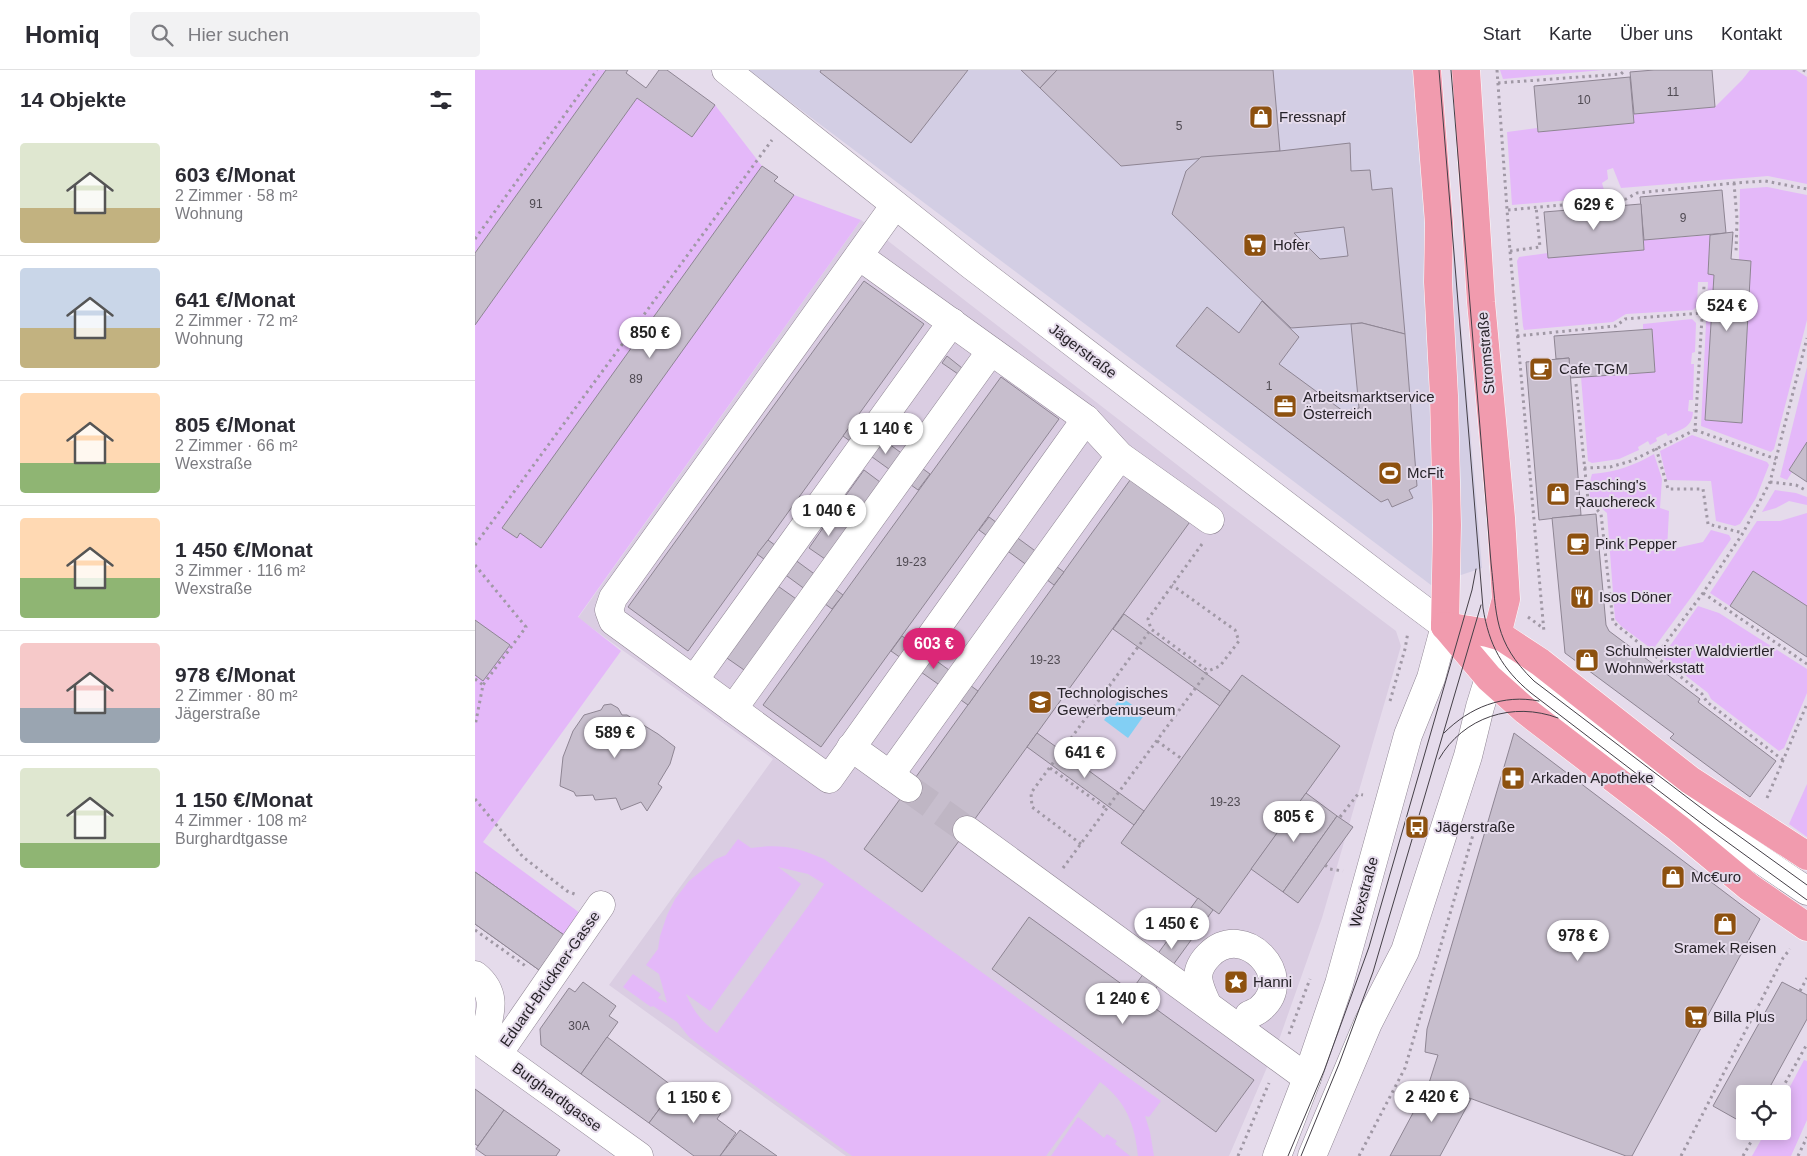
<!DOCTYPE html>
<html lang="de">
<head>
<meta charset="utf-8">
<style>
  :root { --surface:#fff; --page:#f2f2f3; --text:#2b2b33; --muted:#7c7c81; --line:#e1e1e2; --accent:#db2777 }
  body { margin:0; font-family:Helvetica,sans-serif; background:var(--page); color:var(--text); height:100vh; display:flex; flex-direction:column; font-size:19px; white-space:nowrap }
  * { box-sizing:border-box; margin:0 }
  p { font-size:16px; color:var(--muted) }
  .icon { flex:none; width:28px; height:28px; fill:none; stroke:currentColor; stroke-width:2; stroke-linecap:round; stroke-linejoin:round }
  .map { position:relative; flex:1; overflow:hidden }
  .drawer { display:flex; flex-direction:column; background:var(--surface); width:475px }
  .drawer>* { flex:none }
  .buttons { position:absolute; left:1261px; top:1015px; display:grid; gap:10px }
  .buttons a { display:grid; place-items:center; width:55px; height:55px; border-radius:5px; background:var(--surface); box-shadow:0 2px 12px #0003; font-size:25px }
  .price { position:absolute; translate:-50% -42px; padding:0 11px; border-radius:18px; background:#fff; color:#222; font-size:16px; line-height:32px; filter:drop-shadow(0 1px 2px #0008) }
  .price::after { content:''; position:absolute; left:50%; top:30px; width:15px; height:11px; margin-left:-8px; background:inherit; clip-path:polygon(0 0,100% 0,50% 100%) }
  .price.active { background:var(--accent); color:#fff }
  ul { padding:0; list-style:none }
  li { display:flex; align-items:center; gap:15px; height:125px; padding:0 20px }
  li+li { border-top:1px solid var(--line) }
  li span { display:grid; place-items:center; flex:none; width:140px; height:100px; border-radius:5px; color:#555 }
  li>.icon { margin-inline-start:auto }
  span .icon { width:60px; height:60px; fill:#fffc; stroke-width:1 }
  li b { font-size:21px }
  h2 { display:flex; justify-content:space-between; align-items:center; height:60px; padding:0 20px; font-size:21px }
  header { display:flex; align-items:center; gap:30px; box-sizing:border-box; height:70px; padding:0 25px; background:var(--surface); border-bottom:1px solid var(--line) }
  header strong { font-size:24px }
  nav { display:flex; gap:28px; margin-inline-start:auto; font-size:18px }
  .search { width:350px; height:45px; background:var(--page); display:flex; align-items:center; gap:12px; box-sizing:border-box; padding:0 18px; border-radius:5px; color:var(--muted); font-size:19px }
  main { display:flex; flex:1; min-height:0 }
  .map>svg:first-child { display:block }
  .commercial { fill:#d3cee4 }
  .built { fill:#dacde2 }
  .green { fill:#e4b8f9; fill-rule:evenodd }
  .water { fill:#82cff4 }
  .building { fill:#c7becd; stroke:#8e8593; fill-rule:evenodd }
  .lines { fill:none; stroke-linecap:round; stroke-linejoin:round }
  .minor-tunnel { stroke:#bfb6c4; stroke-width:28; stroke-dasharray:28 14; stroke-linecap:butt }
  .minor-casing { stroke:#908694; stroke-width:29 }
  .major-casing { stroke:#fff; stroke-width:29 }
  .path { stroke:#a098a5; stroke-width:3; stroke-dasharray:2.5 4; stroke-linecap:butt }
  .minor { stroke:#fff; stroke-width:28 }
  .major { stroke:#f19bae; stroke-width:28 }
  .tram { stroke:#443f47; stroke-width:1 }
  .labels { text-anchor:middle; stroke-width:4; stroke-linejoin:round; paint-order:stroke }
  .number-label { font-size:12px; fill:#4f4a52 }
  .poi-label { font-size:15px; fill:#272329; stroke:#e5dbeb; text-anchor:start }
  .street-label { font-size:15px; fill:#272329; stroke:#e5dbeb }
</style>
</head>
<body>
<header>
<strong>Homiq</strong>
<div class="search"><svg class="icon" aria-label="search" viewBox="0 0 24 24"><circle cx="10" cy="10" r="6"/><path d="M15 15l6 6"/></svg>Hier suchen</div>
<nav><a>Start</a><a>Karte</a><a>Über uns</a><a>Kontakt</a></nav>
</header>
<main>
<section class="drawer">
<h2>14 Objekte<svg class="icon" aria-label="filters" viewBox="0 0 24 24"><path d="M4 7h16M4 17h16"/><circle cx="9" cy="7" r="2"/><circle cx="15" cy="17" r="2"/></svg></h2>
<ul>
<li><span style="background:linear-gradient(#dfe7d0 65%,#c2b280 0)"><svg class="icon" aria-label="home" viewBox="0 0 24 24"><path d="M3 11l9-7 9 7M6 9v11h12V9"/></svg></span><div><b>603 €/Monat</b><p>2 Zimmer · 58 m²</p><p>Wohnung</p></div></li>
<li><span style="background:linear-gradient(#c9d6e8 60%,#c2b280 0)"><svg class="icon" aria-label="home" viewBox="0 0 24 24"><path d="M3 11l9-7 9 7M6 9v11h12V9"/></svg></span><div><b>641 €/Monat</b><p>2 Zimmer · 72 m²</p><p>Wohnung</p></div></li>
<li><span style="background:linear-gradient(#ffd9b3 70%,#8fb573 0)"><svg class="icon" aria-label="home" viewBox="0 0 24 24"><path d="M3 11l9-7 9 7M6 9v11h12V9"/></svg></span><div><b>805 €/Monat</b><p>2 Zimmer · 66 m²</p><p>Wexstraße</p></div></li>
<li><span style="background:linear-gradient(#ffd9b3 60%,#8fb573 0)"><svg class="icon" aria-label="home" viewBox="0 0 24 24"><path d="M3 11l9-7 9 7M6 9v11h12V9"/></svg></span><div><b>1 450 €/Monat</b><p>3 Zimmer · 116 m²</p><p>Wexstraße</p></div></li>
<li><span style="background:linear-gradient(#f6c9c9 65%,#9aa5b1 0)"><svg class="icon" aria-label="home" viewBox="0 0 24 24"><path d="M3 11l9-7 9 7M6 9v11h12V9"/></svg></span><div><b>978 €/Monat</b><p>2 Zimmer · 80 m²</p><p>Jägerstraße</p></div></li>
<li><span style="background:linear-gradient(#dfe7d0 75%,#8fb573 0)"><svg class="icon" aria-label="home" viewBox="0 0 24 24"><path d="M3 11l9-7 9 7M6 9v11h12V9"/></svg></span><div><b>1 150 €/Monat</b><p>4 Zimmer · 108 m²</p><p>Burghardtgasse</p></div></li>
</ul>
</section>
<div class="map">
<svg width="1332" height="1086" viewBox="0 0 1332 1086">
  <rect width="100%" height="100%" fill="#e5dbeb"/>
  <polygon class="commercial" points="273,0 964,0 1007,498 956,515"/>
  <polygon class="built" points="386,150 754,435 921,561 926,576 847,848 805,967 754,1086 371,1086 134,915 298,689 103,548"/>
  <g class="green">
    <polygon points="0,0 131,0 0,183"/>
    <polygon points="1025,0 1128,0 1028,9"/>
    <polygon points="1275,0 1321,0 1332,7 1332,114 1293,106 1146,118 1138,98 1132,100 1133,109 1127,113 1131,127 1037,135 1032,62 1062,58 1063,62 1159,53 1159,44 1240,37 1267,10"/>
    <polygon points="162,28 217,67 240,35 287,96 28,458 42,468 319,125 386,150 103,547 146,581 8,772 105,843 89,865 0,802 0,605 34,575 0,550 0,255"/>
    <polygon points="1292,117 1332,125 1332,250 1299,379 1296,382 1226,356 1233,212 1223,212 1222,236 1218,240 1151,244 1138,252 1049,260 1048,256 1042,191 1044,187 1073,183 1169,180 1169,170 1235,165 1233,204 1239,205 1230,350 1267,353 1276,191 1264,190 1265,119"/>
    <path d="M1217 249 1221 253 1220 282 1217 283 1216 294H1219L1218 330H1214L1213 341 1218 342C1217 358 1206 359 1193 366L1191 363 1181 368 1182 371 1175 375 1173 371 1163 377 1164 380 1144 389 1117 393 1113 391 1106 307 1180 302 1177 259H1168V254Z"/>
    <polygon points="1332,297 1332,372 1314,400 1317,402 1312,410 1305,407"/>
    <polygon points="1217,365 1292,392 1294,395 1281,428 1265,454 1260,456 1241,451 1236,411 1192,410 1185,381"/>
    <path d="M1179 384 1187 409 1185 438 1194 441 1192 480 1228 472 1236 460 1254 465 1256 469 1220 522 1179 578 1174 577 1146 556 1140 549 1132 443 1115 428 1114 415 1117 404C1141 402 1158 396 1179 384Z"/>
    <polygon points="1300,420 1321,423 1332,427 1332,435 1314,431 1301,438 1287,442"/>
    <polygon points="1332,443 1332,536 1278,501 1255,536 1235,523 1282,451 1305,451"/>
    <polygon points="1223,536 1244,543 1332,599 1332,623 1309,678 1304,681 1236,629 1233,623 1187,587"/>
    <polygon points="1332,714 1332,767 1314,754"/>
    <path d="M263 769 276 778C306 774 321 777 349 789L686 1031 674 1047 670 1046 675 1062 679 1086H663C660 1055 651 1031 625 1012L571 1086H377L228 978 214 967 202 952 178 936 176 937 148 917 158 904 186 924 183 928 192 933 184 904 171 895 183 879 185 866 192 845 200 829 214 811 241 789 251 785ZM303 797 333 804 349 814 242 963C228 953 218 941 211 924L235 941 326 814Z"/>
    <polygon points="1329,990 1332,991 1332,1050 1316,1086 1277,1086 1291,1061 1308,1061 1308,1030"/>
    <polygon points="603,1047 629,1068 632,1064 642,1071 640,1074 655,1086 576,1086"/>
  </g>
  <polygon class="water" points="646,627 670,644 653,668 629,650"/>
  <g class="building">
    <polygon points="131,0 153,0 151,3 171,18 184,0 192,0 240,35 217,67 162,28 0,255 0,183"/>
    <polygon points="346,0 493,0 436,73 345,2"/>
    <polygon points="546,0 582,0 565,18"/>
    <polygon points="582,0 798,0 805,81 646,96 565,18"/>
    <polygon points="1179,0 1237,0 1240,37 1159,44 1155,2"/>
    <polygon points="1155,7 1159,53 1063,62 1059,16"/>
    <path d="M875 73 876 101 895 100 897 120 917 118 930 264 887 253 816 258 697 144 711 101 726 87 805 81ZM869 157 873 186 845 189 819 163Z"/>
    <polygon points="287,96 303,107 299,111 319,125 66,478 45,463 42,468 27,458"/>
    <polygon points="1247,120 1251,163 1169,170 1165,127"/>
    <polygon points="1166,134 1169,180 1073,188 1069,142"/>
    <polygon points="1258,162 1256,189 1276,191 1267,353 1230,350 1239,205 1233,204 1235,165"/>
    <polygon points="389,211 449,254 213,581 153,537"/>
    <polygon points="787,231 824,267 804,294 868,341 884,338 876,254 887,253 930,264 942,416 934,420 938,428 917,437 913,429 906,432 701,276 732,237 764,263"/>
    <polygon points="1177,259 1180,302 1095,308 1094,288 1081,289 1079,266"/>
    <polygon points="472,286 487,298 483,304 467,293"/>
    <polygon points="1094,288 1106,445 1064,450 1051,292"/>
    <polygon points="526,307 584,349 346,677 288,635"/>
    <polygon points="380,349 455,404 443,420 368,366"/>
    <polygon points="1332,372 1332,412 1314,400"/>
    <polygon points="389,400 405,412 382,444 366,432"/>
    <polygon points="658,406 717,449 447,822 389,779"/>
    <polygon points="1121,444 1131,555 1134,561 1225,629 1223,632 1301,691 1275,727 1195,668 1199,664 1090,583 1077,448"/>
    <polygon points="357,445 373,457 350,489 334,478"/>
    <polygon points="514,447 589,502 579,515 504,460"/>
    <polygon points="293,470 368,525 357,539 282,484"/>
    <polygon points="1278,501 1332,536 1332,587 1255,536"/>
    <polygon points="300,514 324,531 272,602 249,586"/>
    <polygon points="649,544 755,621 745,636 638,559"/>
    <polygon points="0,550 35,575 8,611 0,605"/>
    <polygon points="427,566 503,621 493,635 416,581"/>
    <polygon points="767,605 865,676 744,844 646,773"/>
    <polygon points="136,634 143,638 147,645 152,645 183,664 200,677 195,694 183,714 187,717 172,741 166,732 146,740 141,728 120,730 118,725 101,726 99,722 85,716 88,687 98,661 109,645 126,640 129,635"/>
    <polygon points="562,663 669,741 659,755 552,677"/>
    <polygon points="1039,663 1285,849 1157,1086 1151,1086 954,1013 963,985 950,982 952,959"/>
    <polygon points="831,723 862,746 808,822 776,799"/>
    <polygon points="862,746 878,757 823,833 808,822"/>
    <polygon points="0,802 89,865 64,900 0,854"/>
    <polygon points="0,802 89,865 64,900 0,854"/>
    <polygon points="723,828 738,840 671,932 656,921"/>
    <polygon points="554,847 779,1010 741,1062 517,899"/>
    <polygon points="108,912 141,936 134,946 143,952 106,1004 66,975 65,959 94,918 100,922"/>
    <polygon points="1307,912 1332,925 1332,949 1291,1024 1270,1024 1270,1054 1238,1036"/>
    <polygon points="132,967 200,1018 174,1053 106,1004"/>
    <polygon points="954,1013 996,1029 965,1086 915,1086"/>
    <polygon points="200,1018 220,1033 228,1021 250,1037 242,1049 261,1063 245,1086 219,1086 174,1053"/>
    <polygon points="0,1019 29,1040 3,1076 0,1074"/>
    <polygon points="29,1040 85,1080 81,1086 11,1086 1,1079"/>
    <polygon points="265,1060 302,1086 245,1086"/>
  </g>
  <g class="lines">
    <polyline class="minor-tunnel" points="433,718 492,760"/>
    <g class="minor-casing">
      <g id="minor">
        <polyline points="251,0 496,195 918,517 970,556 1107,654 1264,775 1332,821"/>
        <polyline points="420,135 138,528 134,540 138,551 354,709 611,349"/>
        <polyline points="384,186 611,349 645,386 735,450"/>
        <polyline points="219,610 477,252"/>
        <polyline points="258,639 516,281"/>
        <polyline points="376,677 433,718"/>
        <polyline points="415,705 645,386"/>
        <polyline points="492,760 832,1008"/>
        <path d="M0 905C25 925 14 946 8 973"/>
        <path d="M732 934C723 914 717 902 734 885 769 850 821 906 787 937 784 941 778 943 774 945"/>
        <polyline points="0,968 164,1086"/>
        <polyline points="23,984 126,835"/>
        <polyline points="802,1086 832,1008 864,914 933,665 956,608 970,556"/>
        <polyline points="837,1086 893,953 930,881 993,686 1005,637 1014,608 1017,586"/>
      </g>
    </g>
    <g class="major-casing">
      <g id="major">
        <polyline points="952,0 964,153 963,212 969,326 972,455 970,556"/>
        <polyline points="991,0 1006,232 1026,448 1031,529 1022,565"/>
        <polyline points="970,556 1014,608 1051,641 1203,758 1274,817 1332,857"/>
        <polyline points="970,556 1013,563 1027,567 1065,592 1215,710 1332,786"/>
      </g>
    </g>
    <g class="path">
      <polyline points="1022,0 1035,181 1069,562"/>
      <polyline points="1328,0 1332,2"/>
      <polyline points="1023,13 1146,4 1150,0"/>
      <polyline points="1259,113 1262,149 1261,182"/>
      <polyline points="1033,140 1151,129 1162,123 1259,113 1290,111 1332,119"/>
      <polyline points="0,169 122,0"/>
      <polyline points="1035,181 1065,177 1061,136"/>
      <polyline points="1042,266 1141,256 1150,249 1227,243"/>
      <polyline points="1101,314 1113,430 1126,444 1138,552 1227,624 1232,632 1308,690"/>
      <polyline points="1220,360 1301,389"/>
      <polyline points="1181,378 1193,419 1228,419 1233,454 1268,463"/>
      <polyline points="1109,398 1135,397 1156,391 1220,360 1229,216"/>
      <polyline points="1295,412 1321,415 1332,421"/>
      <polyline points="727,474 673,549 676,559 733,601"/>
      <polyline points="0,475 297,70"/>
      <polyline points="0,495 51,557 8,615"/>
      <polyline points="1228,523 1332,594"/>
      <polyline points="1053,547 1068,558"/>
      <polyline points="1180,587 1228,523 1268,463 1295,412 1332,268"/>
      <polyline points="0,609 8,615 0,656"/>
      <polyline points="915,631 930,579 933,562"/>
      <polyline points="682,671 707,689"/>
      <polyline points="575,698 632,739"/>
      <polyline points="1292,728 1332,634"/>
      <polyline points="0,729 48,787 92,821 102,825"/>
      <polyline points="865,747 883,724 888,725"/>
      <polyline points="606,774 557,737 556,723 676,559"/>
      <polyline points="850,795 855,799 868,801"/>
      <polyline points="588,798 733,601 745,596 764,571 760,560 697,515"/>
      <polyline points="0,860 52,897"/>
      <polyline points="1325,921 1332,908"/>
      <polyline points="814,964 835,909"/>
      <polyline points="1304,1024 1332,974"/>
      <polyline points="763,1086 794,1013"/>
      <polyline points="884,1086 930,998 1002,751"/>
      <polyline points="1206,1086 1308,888 1315,879"/>
      <polyline points="1268,1086 1282,1061"/>
      <polyline points="1323,1086 1332,1067"/>
    </g>
    <use href="#minor" class="minor"/>
    <use href="#major" class="major"/>
    <g class="tram">
      <path d="M964 0 1008 538C1014 575 1027 599 1056 623L1226 753 1332 830"/>
      <path d="M976 0 1016 493C1022 546 1018 571 1059 611L1246 753 1332 815"/>
      <path d="M969 663C995 637 1028 624 1064 631"/>
      <path d="M964 689C988 647 1038 631 1083 648"/>
      <polyline points="813,1086 849,1001 894,877 997,520 1001,499"/>
      <polyline points="826,1086 864,994 898,902 1006,535"/>
    </g>
  </g>
  <defs>
    <g id="shop-square" transform="scale(1.25)"><rect x="-9" y="-9" width="18" height="18" rx="4" fill="#8d510f" stroke="#e5dbeb"/><path d="M-5-2.5h2.3a2.7 3.5 0 0 1 5.4 0H5L5.5 6h-11ZM-1.5-2.5h3a1.5 2.3 0 0 0-3 0Z" fill="#fff"/></g>
    <g id="supermarket-square" transform="scale(1.25)"><rect x="-9" y="-9" width="18" height="18" rx="4" fill="#8d510f" stroke="#e5dbeb"/><path d="M-6-5.5h2.5l.6 2H6L4.5 2H-2.5L-4.4-4H-6ZM-1.5 3.2a1.3 1.3 0 1 0 .1 0ZM3 3.2a1.3 1.3 0 1 0 .1 0Z" fill="#fff"/></g>
    <g id="cafe-square" transform="scale(1.25)"><rect x="-9" y="-9" width="18" height="18" rx="4" fill="#8d510f" stroke="#e5dbeb"/><path d="M-5.5-4.5H6V0H3Q3 3.5 0 3.5H-2.5Q-5.5 3.5-5.5 0ZM3-3.2v2h1.7v-2ZM-6 4.5H4V6H-6Z" fill="#fff"/></g>
    <g id="office-square" transform="scale(1.25)"><rect x="-9" y="-9" width="18" height="18" rx="4" fill="#8d510f" stroke="#e5dbeb"/><path d="M-6-3h4V-5.5h4V-3h4V5H-6ZM-1-4.5V-3h2v-1.5ZM-6 0V1H6V0Z" fill="#fff"/></g>
    <g id="stadium-square" transform="scale(1.25)"><rect x="-9" y="-9" width="18" height="18" rx="4" fill="#8d510f" stroke="#e5dbeb"/><path d="M0-5a6.5 5 0 1 0 0 10a6.5 5 0 1 0 0-10ZM-3.5-1.8h7v3.6h-7Z" fill="#fff"/></g>
    <g id="restaurant-square" transform="scale(1.25)"><rect x="-9" y="-9" width="18" height="18" rx="4" fill="#8d510f" stroke="#e5dbeb"/><path d="M-5-6h1v4h1v-4h1v4h1v-4h1v5L-1.5 .5V6h-2V.5L-5-1ZM5-6V6H3V1.5H1.5Q1.5-4 5-6Z" fill="#fff"/></g>
    <g id="school-square" transform="scale(1.25)"><rect x="-9" y="-9" width="18" height="18" rx="4" fill="#8d510f" stroke="#e5dbeb"/><path d="M0-5L7-2L0 1L-7-2ZM-4 1L0 2.5L4 1V4Q0 6-4 4Z" fill="#fff"/></g>
    <g id="pharmacy-square" transform="scale(1.25)"><rect x="-9" y="-9" width="18" height="18" rx="4" fill="#8d510f" stroke="#e5dbeb"/><path d="M-2-6h4v4h4v4h-4v4h-4v-4h-4v-4h4Z" fill="#fff"/></g>
    <g id="bus-square" transform="scale(1.25)"><rect x="-9" y="-9" width="18" height="18" rx="4" fill="#8d510f" stroke="#e5dbeb"/><path d="M-5-6H5V4H4V6H2V4H-2V6H-4V4H-5ZM-3.5-4V0h7V-4ZM-3.5 1.2v1.5H-2V1.2ZM2 1.2v1.5H3.5V1.2Z" fill="#fff"/></g>
    <g id="sight-square" transform="scale(1.25)"><rect x="-9" y="-9" width="18" height="18" rx="4" fill="#8d510f" stroke="#e5dbeb"/><path d="M0-6L1.8-2.2L6-1.7L2.9 1.2L3.7 5.4L0 3.3L-3.7 5.4L-2.9 1.2L-6-1.7L-1.8-2.2Z" fill="#fff"/></g>
  </defs>
  <g fill-rule="evenodd">
    <use href="#shop-square" x="786" y="47"/>
    <use href="#supermarket-square" x="780" y="175"/>
    <use href="#cafe-square" x="1066" y="299"/>
    <use href="#office-square" x="810" y="336"/>
    <use href="#stadium-square" x="915" y="403"/>
    <use href="#shop-square" x="1083" y="424"/>
    <use href="#cafe-square" x="1103" y="474"/>
    <use href="#restaurant-square" x="1107" y="527"/>
    <use href="#shop-square" x="1112" y="590"/>
    <use href="#school-square" x="565" y="632"/>
    <use href="#pharmacy-square" x="1038" y="708"/>
    <use href="#bus-square" x="942" y="757"/>
    <use href="#shop-square" x="1198" y="807"/>
    <use href="#shop-square" x="1250" y="854"/>
    <use href="#sight-square" x="761" y="912"/>
    <use href="#supermarket-square" x="1221" y="947"/>
  </g>
  <g class="labels">
    <g class="number-label">
      <text x="1198" y="26">11</text>
      <text x="1109" y="34">10</text>
      <text x="704" y="60">5</text>
      <text x="61" y="138">91</text>
      <text x="1208" y="152">9</text>
      <text x="161" y="313">89</text>
      <text x="794" y="320">1</text>
      <text x="436" y="496">19-23</text>
      <text x="570" y="594">19-23</text>
      <text x="750" y="736">19-23</text>
      <text x="104" y="960">30A</text>
    </g>
    <g class="poi-label">
      <text x="804" y="52">Fressnapf</text>
      <text x="798" y="180">Hofer</text>
      <text x="1084" y="304">Cafe TGM</text>
      <text x="828" y="332">Arbeitsmarktservice<tspan x="828" dy="17">Österreich</tspan></text>
      <text x="932" y="408">McFit</text>
      <text x="1100" y="420">Fasching's<tspan x="1100" dy="17">Rauchereck</tspan></text>
      <text x="1120" y="479">Pink Pepper</text>
      <text x="1124" y="532">Isos Döner</text>
      <text x="1130" y="586">Schulmeister Waldviertler<tspan x="1130" dy="17">Wohnwerkstatt</tspan></text>
      <text x="582" y="628">Technologisches<tspan x="582" dy="17">Gewerbemuseum</tspan></text>
      <text x="1056" y="713">Arkaden Apotheke</text>
      <text x="960" y="762">Jägerstraße</text>
      <text x="1216" y="812">Mc€uro</text>
      <text x="1250" y="883" text-anchor="middle">Sramek Reisen</text>
      <text x="778" y="917">Hanni</text>
      <text x="1238" y="952">Billa Plus</text>
    </g>
    <g class="street-label">
      <text transform="translate(608 281) rotate(37)" y="5">Jägerstraße</text>
      <text transform="translate(1011 283) rotate(-95)" y="5">Stromstraße</text>
      <text transform="translate(889 822) rotate(-75)" y="5">Wexstraße</text>
      <text transform="translate(75 909) rotate(-55)" y="5">Eduard-Brückner-Gasse</text>
      <text transform="translate(82 1027) rotate(36)" y="5">Burghardtgasse</text>
    </g>
  </g>
</svg>
<div class="buttons">
<a><svg class="icon" aria-label="locate" viewBox="0 0 24 24"><circle cx="12" cy="12" r="6"/><path d="M12 2v4M12 18v4M2 12h4M18 12h4"/></svg></a>
</div>
<b class="price" style="left:1119px;top:161px">629 €</b>
<b class="price" style="left:1252px;top:262px">524 €</b>
<b class="price" style="left:175px;top:289px">850 €</b>
<b class="price" style="left:411px;top:385px">1 140 €</b>
<b class="price" style="left:354px;top:467px">1 040 €</b>
<b class="price active" style="left:459px;top:600px">603 €</b>
<b class="price" style="left:140px;top:689px">589 €</b>
<b class="price" style="left:610px;top:709px">641 €</b>
<b class="price" style="left:819px;top:773px">805 €</b>
<b class="price" style="left:697px;top:880px">1 450 €</b>
<b class="price" style="left:1103px;top:892px">978 €</b>
<b class="price" style="left:648px;top:955px">1 240 €</b>
<b class="price" style="left:957px;top:1053px">2 420 €</b>
<b class="price" style="left:219px;top:1054px">1 150 €</b>
</div>
</main>
</body>
</html>
